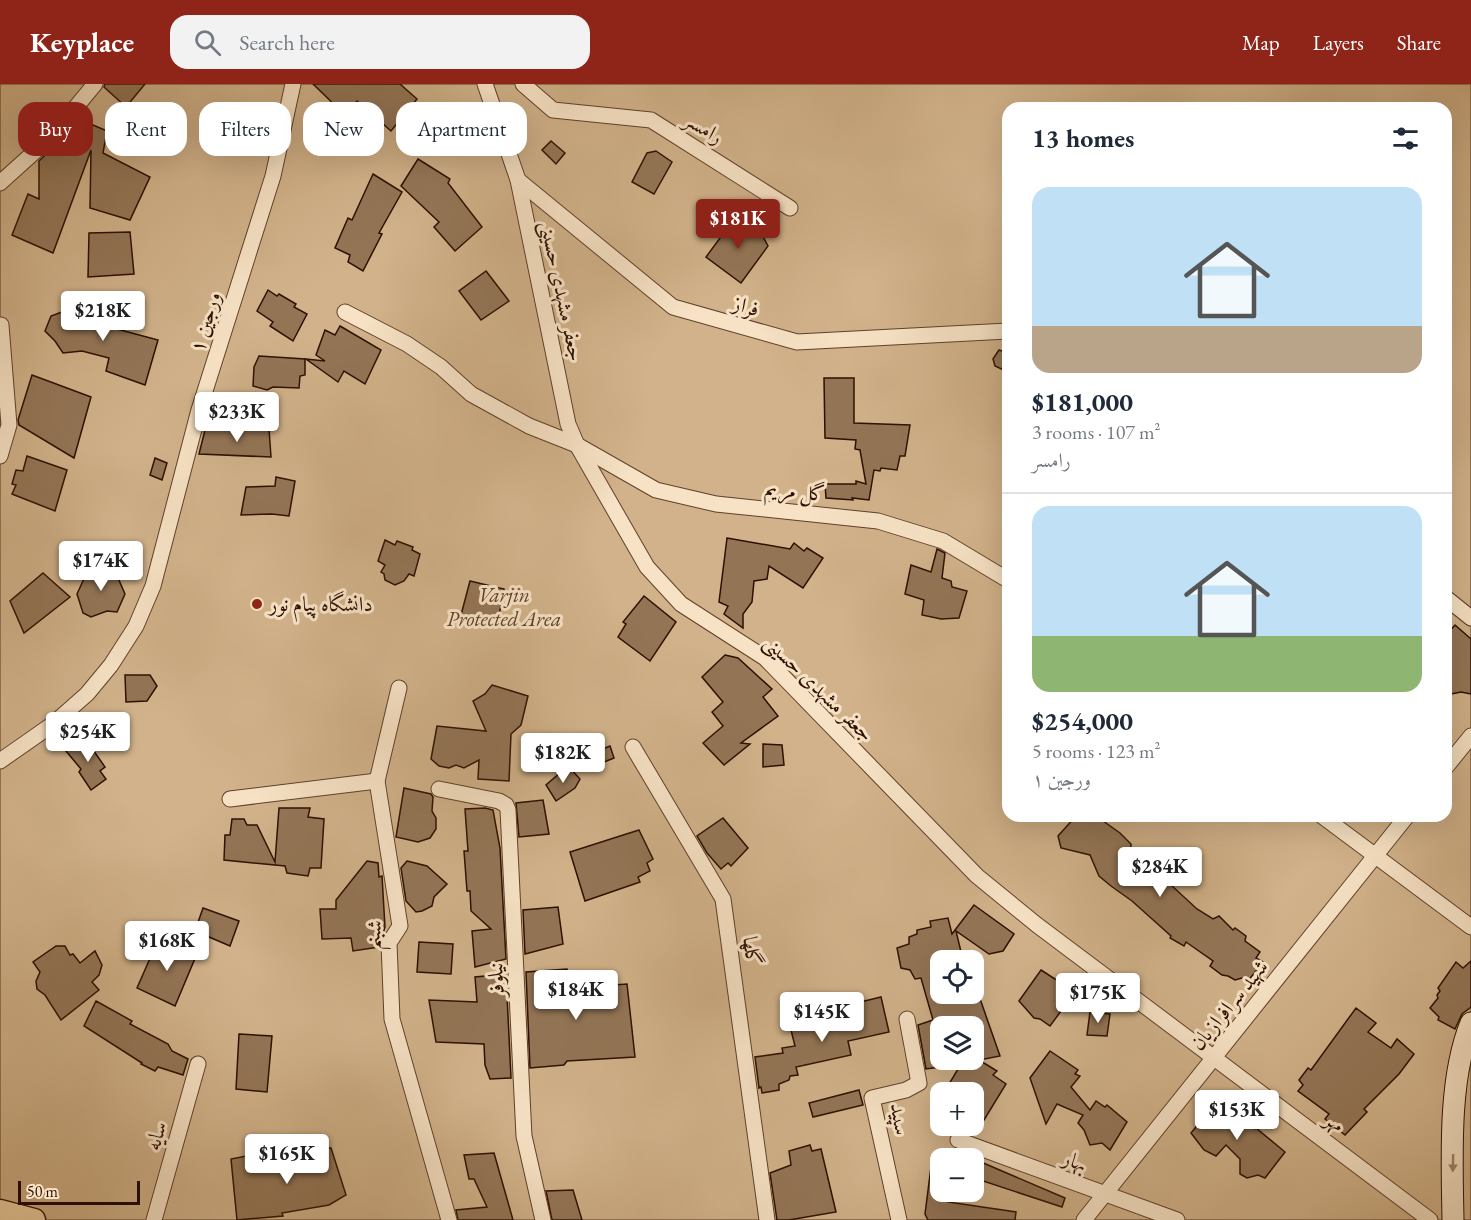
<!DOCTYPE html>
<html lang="en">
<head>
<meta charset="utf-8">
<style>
  :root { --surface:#fff; --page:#f2f2f3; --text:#1f2937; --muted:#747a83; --line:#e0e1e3; --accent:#8f2418 }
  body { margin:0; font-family:"EB Garamond",Amiri,serif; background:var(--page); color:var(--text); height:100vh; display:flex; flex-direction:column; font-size:22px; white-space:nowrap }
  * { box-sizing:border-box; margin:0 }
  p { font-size:20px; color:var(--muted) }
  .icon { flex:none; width:33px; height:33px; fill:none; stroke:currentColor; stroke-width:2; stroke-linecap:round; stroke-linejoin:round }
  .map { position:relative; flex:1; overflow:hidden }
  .side { position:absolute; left:1002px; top:18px; width:450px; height:720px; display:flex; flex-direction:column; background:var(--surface); border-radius:18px; box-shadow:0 6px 24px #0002 }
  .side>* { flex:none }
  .top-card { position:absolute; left:18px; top:18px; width:570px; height:54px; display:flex; gap:12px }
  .controls { position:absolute; left:930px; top:866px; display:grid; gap:12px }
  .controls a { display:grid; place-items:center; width:54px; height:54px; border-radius:12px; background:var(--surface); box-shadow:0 6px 24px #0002; font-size:30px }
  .scale { position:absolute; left:18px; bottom:15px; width:122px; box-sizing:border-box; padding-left:6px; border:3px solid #2d1000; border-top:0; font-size:16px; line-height:21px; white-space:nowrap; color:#2d1000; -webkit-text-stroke:4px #f7e2c5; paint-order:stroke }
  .price { position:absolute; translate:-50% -51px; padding:0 14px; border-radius:6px; background:#fff; color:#222; font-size:20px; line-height:39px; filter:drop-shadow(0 2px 3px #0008) }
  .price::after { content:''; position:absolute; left:50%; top:36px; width:18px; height:14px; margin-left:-9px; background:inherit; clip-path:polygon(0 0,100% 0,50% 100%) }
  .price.on { background:var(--accent); color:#fff }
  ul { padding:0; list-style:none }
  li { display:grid; align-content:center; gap:12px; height:318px; padding:0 30px }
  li+li { border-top:2px solid var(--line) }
  li span { display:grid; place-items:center; height:186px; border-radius:18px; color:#555 }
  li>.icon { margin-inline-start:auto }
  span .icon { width:108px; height:108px; fill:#fffc; stroke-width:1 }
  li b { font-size:26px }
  h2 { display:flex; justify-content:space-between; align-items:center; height:72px; padding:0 30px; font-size:26px }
  .pill { padding:0 21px; border-radius:18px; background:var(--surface); box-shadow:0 6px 24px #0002; font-size:21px; line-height:54px }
  .pill.on { background:var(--accent); color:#fff }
  header { display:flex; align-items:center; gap:36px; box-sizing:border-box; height:84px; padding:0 30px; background:var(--accent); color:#fff }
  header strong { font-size:28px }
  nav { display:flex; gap:33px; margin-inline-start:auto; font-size:21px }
  .search { width:420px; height:54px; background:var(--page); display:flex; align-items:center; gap:15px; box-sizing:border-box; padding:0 21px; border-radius:18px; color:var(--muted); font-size:22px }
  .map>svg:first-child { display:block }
  .green { fill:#d1b28a; stroke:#7f6145; stroke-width:1.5; fill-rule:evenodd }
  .building { fill:#937556; stroke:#2d1000; stroke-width:1.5 }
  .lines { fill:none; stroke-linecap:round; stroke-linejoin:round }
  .street-casing { stroke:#5e412a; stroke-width:17 }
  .secondary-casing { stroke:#2d1000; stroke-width:23 }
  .primary-casing { stroke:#2d1000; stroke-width:25 }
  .street { stroke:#f7e2c5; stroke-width:15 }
  .secondary { stroke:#f7e2c5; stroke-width:21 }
  .primary { stroke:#f2d3a6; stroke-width:22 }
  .oneway { fill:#9c846c }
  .poi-dot { fill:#8f2418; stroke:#f7e2c5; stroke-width:2 }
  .labels { text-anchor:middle; stroke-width:6; stroke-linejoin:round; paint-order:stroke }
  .street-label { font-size:21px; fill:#2d1000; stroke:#f7e2c5 }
  .park-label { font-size:21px; font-style:italic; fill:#5e4129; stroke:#f7e2c5 }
  .poi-label { font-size:21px; fill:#2d1000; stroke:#f7e2c5; text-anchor:start }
</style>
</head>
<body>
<header>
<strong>Keyplace</strong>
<div class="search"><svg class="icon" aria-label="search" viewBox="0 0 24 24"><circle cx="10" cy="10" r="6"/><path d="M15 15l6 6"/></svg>Search here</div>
<nav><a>Map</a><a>Layers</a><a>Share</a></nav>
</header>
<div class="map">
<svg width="1471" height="1136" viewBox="0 0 1471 1136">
  <rect width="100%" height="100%" fill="#f2d3a6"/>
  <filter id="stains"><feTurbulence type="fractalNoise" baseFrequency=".00333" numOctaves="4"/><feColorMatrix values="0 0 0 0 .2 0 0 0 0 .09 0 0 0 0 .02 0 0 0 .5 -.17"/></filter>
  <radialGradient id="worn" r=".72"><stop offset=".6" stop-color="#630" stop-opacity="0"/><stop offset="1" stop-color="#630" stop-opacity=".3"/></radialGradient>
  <path class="green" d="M0 0H1471V1136H0ZM1008 24H1446V732H1008ZM940 876H974V909H940ZM940 942H974V975H940ZM940 1008H974V1041H940ZM940 1074H974V1107H940Z"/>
  <g class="building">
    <polygon points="105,0 145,0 126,23 104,3"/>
    <polygon points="313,0 400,0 417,15 391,47 357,17 345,31"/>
    <polygon points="79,35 107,47 103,69 150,93 130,136 90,124 91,66 53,169 12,151 28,110 39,115 39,77 58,59"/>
    <polygon points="551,57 565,69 556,80 542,66"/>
    <polygon points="656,67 672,78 654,110 632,98 647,69"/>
    <polygon points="418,75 450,95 448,99 482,143 455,167 434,143 439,138 401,102"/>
    <polygon points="373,90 402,108 379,149 382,150 363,187 348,178 350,171 335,164 348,134 352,136"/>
    <polygon points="737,131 746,145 754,150 762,151 768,162 741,199 706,173"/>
    <polygon points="130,148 134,190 88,193 89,149"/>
    <polygon points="486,187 509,217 481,236 459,207"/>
    <polygon points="268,206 277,212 279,210 296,220 294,223 307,230 293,257 270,242 273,238 257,227"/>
    <polygon points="66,218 104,229 102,241 158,256 145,301 106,287 109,274 82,267 63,269 55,257 45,247 51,232 62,228"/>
    <polygon points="340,242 381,266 365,300 344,287 338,298 306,275 325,277 316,271 325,246 335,251"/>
    <polygon points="999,266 1008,269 1008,288 995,282 993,275"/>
    <polygon points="259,272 305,275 305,291 300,292 299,304 273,303 267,306 253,302 254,283"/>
    <polygon points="32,291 91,313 74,374 19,341 18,336"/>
    <polygon points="824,294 854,294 854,339 910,341 905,372 900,372 897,386 881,384 880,387 874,386 869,416 852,414 853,416 826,414 825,400 856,400 856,397 866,400 860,366 855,365 856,356 825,354"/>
    <polygon points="269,345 271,373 199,370 205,346"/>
    <polygon points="27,372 67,386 55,427 12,410 16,401 12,400 16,386 23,387"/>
    <polygon points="155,374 167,379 162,396 150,391"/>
    <polygon points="276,393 295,397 289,432 272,430 241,431 246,403 275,402"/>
    <polygon points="727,454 790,465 794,459 804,467 807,464 823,474 803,504 769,482 767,495 754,497 752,518 743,530 743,544 724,530 728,522 719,518"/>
    <polygon points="385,456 395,461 397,457 413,463 412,466 420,470 414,492 409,490 404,497 395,501 385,496 384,490 381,488 385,481 378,477"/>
    <polygon points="937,465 945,469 942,494 951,497 952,503 967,507 959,534 941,535 922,531 924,516 905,510 911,481 931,488"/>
    <polygon points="99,482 115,487 125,510 117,528 107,527 91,533 83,529 77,510 87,488"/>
    <polygon points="43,489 70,513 24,549 10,517"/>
    <polygon points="470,497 504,505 498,537 461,531"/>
    <polygon points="644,512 676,538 650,577 618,553 626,540 623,538"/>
    <polygon points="1455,541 1471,555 1471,610 1461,608 1446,611 1446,551"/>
    <polygon points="725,571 738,574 772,605 763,613 778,632 741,659 750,660 724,681 703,659 723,642 712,628 723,618 702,593"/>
    <polygon points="125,591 150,591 157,602 147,617 126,618"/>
    <polygon points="492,601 528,612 521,641 511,650 509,697 478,695 479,676 464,684 456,681 449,684 439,682 431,675 437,642 486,647 473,617 485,610"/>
    <polygon points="84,653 105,683 100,687 106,695 91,706 79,688 81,685 66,667"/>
    <polygon points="763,660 782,661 784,681 763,683"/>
    <polygon points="610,662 614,674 594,682 588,671"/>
    <polygon points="568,682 580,695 575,704 556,717 546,701"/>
    <polygon points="404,704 431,710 433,713 432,727 436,734 436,745 430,754 418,758 396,753"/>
    <polygon points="543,716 549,750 519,753 516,719"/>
    <polygon points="279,724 310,724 308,733 324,735 321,784 310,784 308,792 287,789 285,782 224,776 225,751 230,751 232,735 244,735 247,741 257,741 275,778"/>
    <polygon points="485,724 493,726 500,764 506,875 475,883 472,847 491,845 471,827 470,807 467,807 464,767 468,767 465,725"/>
    <polygon points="1076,732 1096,732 1120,749 1131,760 1131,768 1144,776 1197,825 1213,835 1219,832 1233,846 1235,844 1246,852 1245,857 1260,868 1256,874 1263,878 1248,897 1242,894 1235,896 1228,892 1222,891 1210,882 1213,877 1186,858 1184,862 1170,854 1171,852 1132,817 1111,802 1099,792 1090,771 1061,764 1058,752"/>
    <polygon points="723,734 748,764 731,782 728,779 721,785 707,769 697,752"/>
    <polygon points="639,746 653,775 647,779 650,787 638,793 640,798 585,817 570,768"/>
    <polygon points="367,777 378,779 379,793 382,792 385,843 379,863 353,867 351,854 322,855 320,825 336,825 336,816"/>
    <polygon points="407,777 427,782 447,800 434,813 432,822 422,827 416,828 406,817 401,784"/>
    <polygon points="974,821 1014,850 1003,867 989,870 956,847 963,876 940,876 940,909 978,909 1000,972 979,976 997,987 993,991 1006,1000 984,1036 974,1031 974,1008 958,1008 949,1000 964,975 974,975 974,942 940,942 940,983 926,985 918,941 933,936 921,894 915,895 910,886 901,884 897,864 909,860 909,853 917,850 917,846 931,843 930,837 948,834 952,850"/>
    <polygon points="558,823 563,860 525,870 523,826"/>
    <polygon points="203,824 239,837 230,862 195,847"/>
    <polygon points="159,854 196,872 175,922 137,904"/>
    <polygon points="419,858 453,860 451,890 417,888"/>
    <polygon points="56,862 65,862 70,871 73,870 80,879 95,867 102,881 99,891 92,898 99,906 61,936 45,911 37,905 36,897 40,888 33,878"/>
    <polygon points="1471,877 1471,923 1462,930 1455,945 1438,936 1439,933 1430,924 1438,914 1437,911 1440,907 1438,904 1456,878 1463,884"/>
    <polygon points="567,885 571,904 627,900 635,973 567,977 564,981 530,984 526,888"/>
    <polygon points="1041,886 1075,908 1050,942 1040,935 1034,934 1019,917"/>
    <polygon points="506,890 511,994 490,995 485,981 484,960 436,958 429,916 477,918 475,893"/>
    <polygon points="881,913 889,948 848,957 851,971 796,983 798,991 790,992 789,996 779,1000 779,1006 762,1009 761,1003 759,1004 755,973 783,969 782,964 795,962 791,946 847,933 844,922"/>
    <polygon points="96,917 132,937 130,940 168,960 172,967 188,975 183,991 158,983 155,987 141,980 142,979 84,942"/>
    <polygon points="1356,924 1376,939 1368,948 1391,964 1397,955 1414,970 1399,990 1364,1025 1367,1028 1345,1051 1325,1035 1329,1030 1298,1007 1303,1001 1299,996 1308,984 1311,986"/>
    <polygon points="1090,928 1110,930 1107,952 1087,951"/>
    <polygon points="239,950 272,952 267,1008 236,1005"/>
    <polygon points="1050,967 1078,986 1075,990 1080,992 1071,1003 1090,1026 1096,1017 1105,1023 1107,1021 1127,1038 1110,1066 1102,1059 1090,1061 1084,1046 1078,1039 1083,1031 1057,1020 1046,1040 1030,994"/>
    <polygon points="859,1006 863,1021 813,1033 809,1019"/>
    <polygon points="1218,1016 1255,1045 1256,1044 1285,1068 1265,1094 1258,1091 1247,1094 1240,1090 1240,1075 1226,1061 1216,1072 1204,1066 1191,1049"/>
    <polygon points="810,1061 812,1067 821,1065 836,1128 789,1136 777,1136 770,1089 791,1081 789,1067"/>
    <polygon points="331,1064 346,1111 329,1121 282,1129 283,1132 237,1136 231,1075 246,1072 250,1083 294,1081 292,1066"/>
    <polygon points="494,1069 513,1136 458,1136 456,1126 487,1123 474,1095 469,1095 464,1071"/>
    <polygon points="932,1075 940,1075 940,1107 951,1107 948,1118 1016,1128 1015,1136 928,1136 925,1130"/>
    <polygon points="974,1075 1065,1114 1062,1123 974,1094"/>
    <polygon points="573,1106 582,1136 552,1136 546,1107"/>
  </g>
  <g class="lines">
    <g class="street-casing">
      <g id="street">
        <polyline points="485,0 518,96 568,340 577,361 647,483 681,520 765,574 977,792 1037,841 1430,1136"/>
        <polyline points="523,0 553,26 651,36 790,124"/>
        <polyline points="518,96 673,223 797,258 1008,247"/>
        <polyline points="0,99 51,53 95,0"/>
        <polyline points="345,228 407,260 441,283 471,310 529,342 577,361 656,406 716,420 878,437 943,457 1008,496"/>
        <polyline points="0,372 9,341 1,241"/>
        <polyline points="1446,514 1471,534"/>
        <polyline points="399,604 377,697 400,842 389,859 392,935 449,1136"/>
        <polyline points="633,663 723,815 767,1136"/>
        <polyline points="0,677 53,640 87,610 111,581 136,542 153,502 199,326 273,92 293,0"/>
        <polyline points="1446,683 1471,652"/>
        <polyline points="439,705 499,717 506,721 508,726 524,1052 543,1136"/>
        <polyline points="230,715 377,697"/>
        <polyline points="1322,732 1471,843"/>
        <polyline points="958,1056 1177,1136"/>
        <polyline points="154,1136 198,980"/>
        <polyline points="899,1136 872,1014 906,1006 919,999 907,935"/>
        <polyline points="1084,1136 1407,732"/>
      </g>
    </g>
    <g class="secondary-casing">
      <path id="secondary" d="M1453 1136C1452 1075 1448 995 1471 939"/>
    </g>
    <g class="primary-casing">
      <polyline id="primary" points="0,1127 34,1136"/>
    </g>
    <use href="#street" class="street"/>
    <use href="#secondary" class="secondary"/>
    <use href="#primary" class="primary"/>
  </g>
  <defs><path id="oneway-solid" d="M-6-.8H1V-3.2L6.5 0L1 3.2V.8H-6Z" transform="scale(1.5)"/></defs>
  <use class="oneway" href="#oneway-solid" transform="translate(1453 1079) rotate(91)"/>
  <circle class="poi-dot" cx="257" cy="520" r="6"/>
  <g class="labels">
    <g class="street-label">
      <text transform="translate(704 44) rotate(32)" y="7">رامسر</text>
      <text transform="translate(562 207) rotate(78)" y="7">جعفر مشهدی حسینی</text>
      <text transform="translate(746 222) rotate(16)" y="7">فراز</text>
      <text transform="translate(205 238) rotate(-73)" y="7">ورجین ۱</text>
      <text transform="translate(795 407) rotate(6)" y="7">گل مریم</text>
      <text transform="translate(819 604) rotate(44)" y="7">جعفر مشهدی حسینی</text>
      <text transform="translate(373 850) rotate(-80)" y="7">شبنم</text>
      <text transform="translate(752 867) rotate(82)" y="7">گلها</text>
      <text transform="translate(496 896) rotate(-93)" y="7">نیلوفر</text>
      <text transform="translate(1229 921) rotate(-51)" y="7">شهید سرافرازیان</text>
      <text transform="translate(900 1035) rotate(81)" y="7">سپید</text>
      <text transform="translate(1335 1038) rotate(37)" y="7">مهر</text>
      <text transform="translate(156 1052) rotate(-74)" y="7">سایه</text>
      <text transform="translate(1075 1077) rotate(21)" y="7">بهار</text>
    </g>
    <g class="park-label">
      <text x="504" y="518">Varjin<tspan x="504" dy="24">Protected Area</tspan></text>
    </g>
    <g class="poi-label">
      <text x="269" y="527">دانشگاه پیام نور</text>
    </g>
  </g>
  <rect width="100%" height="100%" filter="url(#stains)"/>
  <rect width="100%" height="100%" fill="url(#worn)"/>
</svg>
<div class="controls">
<a><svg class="icon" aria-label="locate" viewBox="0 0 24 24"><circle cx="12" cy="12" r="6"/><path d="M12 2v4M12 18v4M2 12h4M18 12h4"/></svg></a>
<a><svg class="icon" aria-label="layers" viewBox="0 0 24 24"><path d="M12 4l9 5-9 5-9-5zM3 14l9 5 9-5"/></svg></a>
<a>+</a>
<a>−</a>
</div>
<div class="scale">50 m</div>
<b class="price on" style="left:738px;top:166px">$181K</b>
<b class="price" style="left:103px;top:258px">$218K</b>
<b class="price" style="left:237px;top:359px">$233K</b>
<b class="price" style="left:101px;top:508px">$174K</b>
<b class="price" style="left:88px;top:679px">$254K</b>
<b class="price" style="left:563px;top:700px">$182K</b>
<b class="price" style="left:1160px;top:814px">$284K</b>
<b class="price" style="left:167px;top:888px">$168K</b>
<b class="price" style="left:576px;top:937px">$184K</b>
<b class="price" style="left:1098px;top:940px">$175K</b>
<b class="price" style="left:822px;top:959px">$145K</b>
<b class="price" style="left:1237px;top:1057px">$153K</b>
<b class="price" style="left:287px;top:1101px">$165K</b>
<div class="top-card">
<a class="pill on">Buy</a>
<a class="pill">Rent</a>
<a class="pill">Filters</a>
<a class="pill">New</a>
<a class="pill">Apartment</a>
</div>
<section class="side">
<h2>13 homes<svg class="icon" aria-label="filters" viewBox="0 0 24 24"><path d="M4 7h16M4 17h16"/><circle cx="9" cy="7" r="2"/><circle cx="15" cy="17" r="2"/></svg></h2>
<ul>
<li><span style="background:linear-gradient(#bfe0f5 75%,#b9a48a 0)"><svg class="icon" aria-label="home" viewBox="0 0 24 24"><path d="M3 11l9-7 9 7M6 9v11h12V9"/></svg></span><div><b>$181,000</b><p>3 rooms · 107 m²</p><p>رامسر</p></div></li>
<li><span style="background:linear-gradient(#bfe0f5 70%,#8fb573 0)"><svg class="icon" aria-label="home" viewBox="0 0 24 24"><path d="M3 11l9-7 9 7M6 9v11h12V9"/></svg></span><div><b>$254,000</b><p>5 rooms · 123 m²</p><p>ورجین ۱</p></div></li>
</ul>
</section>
</div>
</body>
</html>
